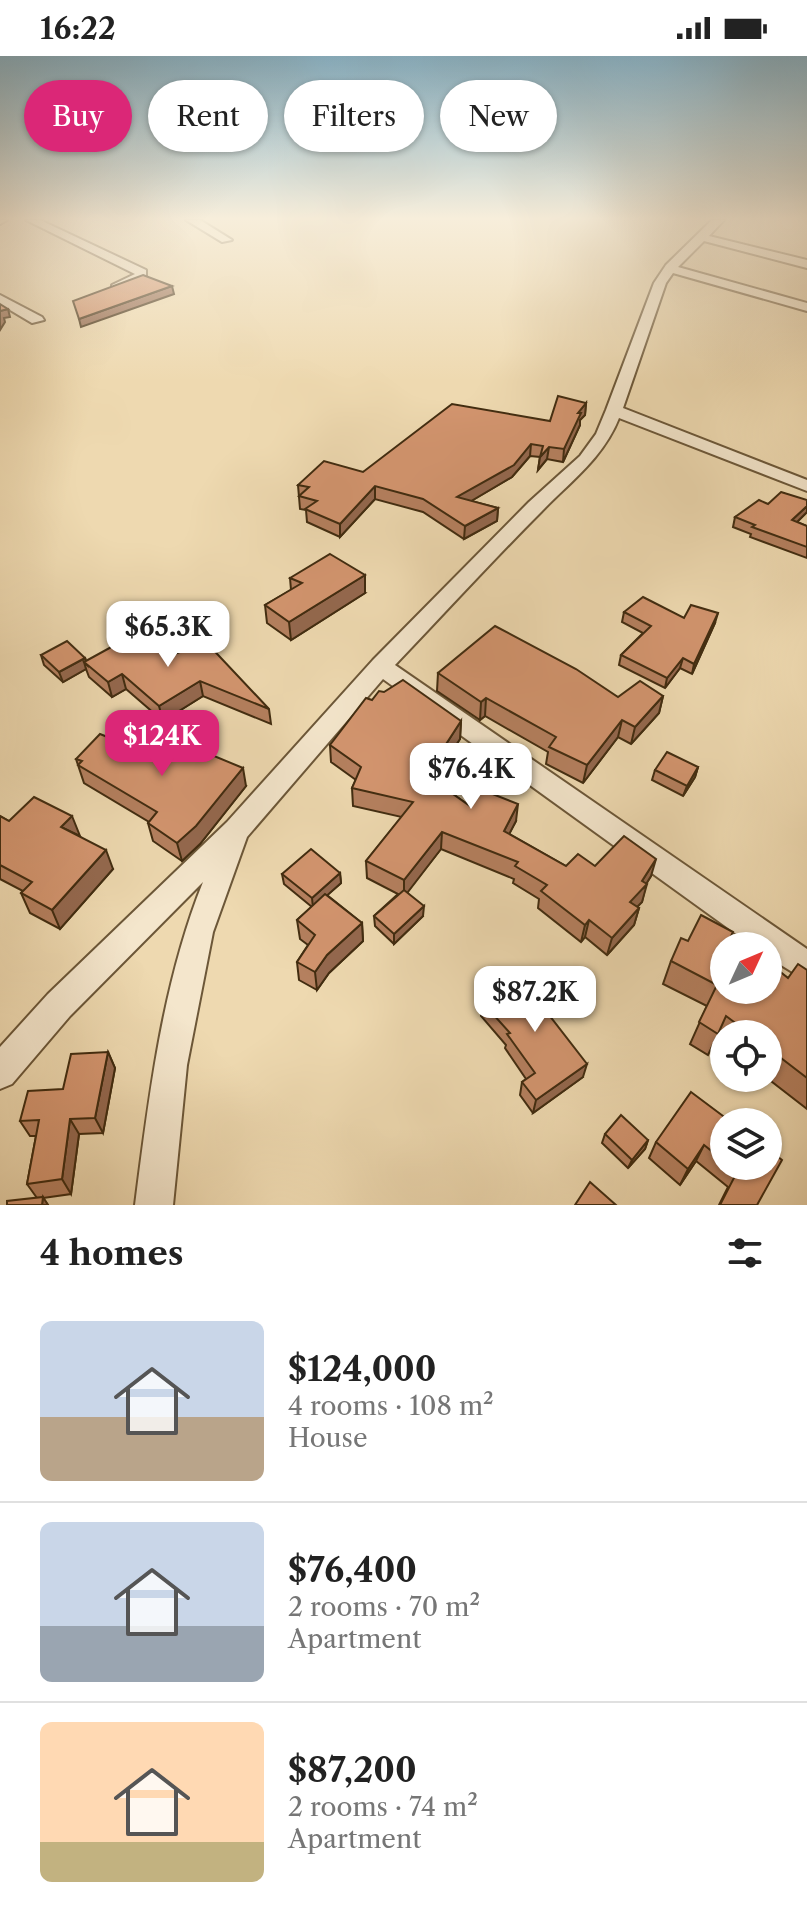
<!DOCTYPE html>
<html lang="en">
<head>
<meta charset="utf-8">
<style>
  :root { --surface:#fff; --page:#f6f6f6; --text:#222; --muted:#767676; --line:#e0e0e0; --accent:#db2777 }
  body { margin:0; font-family:"Libre Caslon Text",serif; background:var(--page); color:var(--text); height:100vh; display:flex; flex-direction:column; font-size:30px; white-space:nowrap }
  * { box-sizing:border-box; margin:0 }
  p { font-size:26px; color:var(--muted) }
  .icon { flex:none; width:44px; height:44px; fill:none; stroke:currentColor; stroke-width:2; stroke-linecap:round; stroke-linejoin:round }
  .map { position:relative; height:1149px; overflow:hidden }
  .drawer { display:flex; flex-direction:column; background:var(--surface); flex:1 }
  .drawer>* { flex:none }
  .top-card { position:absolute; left:24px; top:24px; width:760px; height:72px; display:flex; gap:16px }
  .needle { width:52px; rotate:46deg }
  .fabs { position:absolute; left:710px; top:876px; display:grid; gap:16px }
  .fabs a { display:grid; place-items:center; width:72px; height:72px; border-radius:50%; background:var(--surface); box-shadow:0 2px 6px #0004; font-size:40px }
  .price { position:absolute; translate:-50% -68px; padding:0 18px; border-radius:16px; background:#fff; color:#222; font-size:26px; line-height:52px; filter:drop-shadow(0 2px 4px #0008) }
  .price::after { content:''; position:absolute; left:50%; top:48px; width:24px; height:18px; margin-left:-12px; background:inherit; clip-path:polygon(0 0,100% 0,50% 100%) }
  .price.on { background:var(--accent); color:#fff }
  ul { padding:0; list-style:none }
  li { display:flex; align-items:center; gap:24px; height:200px; padding:0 40px }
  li+li { border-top:2px solid var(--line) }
  li span { display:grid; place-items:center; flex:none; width:224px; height:160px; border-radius:12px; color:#555 }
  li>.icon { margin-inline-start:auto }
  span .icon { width:96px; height:96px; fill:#fffc; stroke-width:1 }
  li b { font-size:34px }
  h2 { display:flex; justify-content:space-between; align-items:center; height:96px; padding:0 40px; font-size:34px }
  .tag { padding:0 28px; border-radius:36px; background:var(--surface); box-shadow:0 2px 6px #0004; font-size:28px; line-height:72px }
  .tag.on { background:var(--accent); color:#fff }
  .status { display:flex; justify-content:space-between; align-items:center; height:56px; padding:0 40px; background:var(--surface); direction:ltr }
  .status svg { height:22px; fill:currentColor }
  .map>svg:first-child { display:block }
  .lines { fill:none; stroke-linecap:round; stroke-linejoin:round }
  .street-casing { stroke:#6c5738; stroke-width:4 }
  .street { fill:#f4e6cc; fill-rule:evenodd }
  .wall { fill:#b5805f; stroke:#412c10; stroke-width:2 }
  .shaded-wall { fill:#94684e; stroke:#412c10; stroke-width:2 }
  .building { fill:#d3956f; stroke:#412c10; stroke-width:2 }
</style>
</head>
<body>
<div class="status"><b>16:22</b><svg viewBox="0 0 49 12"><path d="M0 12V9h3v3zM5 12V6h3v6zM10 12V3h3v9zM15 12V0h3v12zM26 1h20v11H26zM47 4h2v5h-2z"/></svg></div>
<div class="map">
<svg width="807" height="1149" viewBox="0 0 807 1149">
  <rect width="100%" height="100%" fill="#eed9b0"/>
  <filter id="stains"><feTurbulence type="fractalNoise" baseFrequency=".0025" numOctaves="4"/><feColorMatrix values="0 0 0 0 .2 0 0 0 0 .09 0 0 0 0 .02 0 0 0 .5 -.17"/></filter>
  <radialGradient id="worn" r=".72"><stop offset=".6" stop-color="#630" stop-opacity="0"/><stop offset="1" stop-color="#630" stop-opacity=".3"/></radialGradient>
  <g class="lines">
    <g class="street-casing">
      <g id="street">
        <polygon points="0,164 7,164 0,168"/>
        <polygon points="26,164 40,164 146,214 146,223 122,235 112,235 112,229 135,218"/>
        <polygon points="186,164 200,164 232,184 222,186"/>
        <path d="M712 164H724L709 180 807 204V212L704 185 678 211 807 247V255L673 217 666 227 623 352 807 424V435L619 362C603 402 571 425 541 456 491 506 444 558 395 609L807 893V925L768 901V890H753L383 623 247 781 213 876 187 1009 173 1149H135C149 1040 162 929 203 826L70 960 12 1028 0 1033V991L48 938 227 766 373 604 529 446 580 400 596 378 606 354 654 227 666 209Z"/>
        <polygon points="0,239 42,261 44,264 32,267 0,248"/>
      </g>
    </g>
    <use href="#street" class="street"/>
  </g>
  <g class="wall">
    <polygon points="586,347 585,359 580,364 580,369 563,406 547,403 538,414 540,401 530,400 512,421 471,445 498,452 497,465 464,483 423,456 375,443 340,481 307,466 306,454 300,453 298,429 363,416 550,365"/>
    <polygon points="807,444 807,456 797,466 807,470 807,502 750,481 751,478 733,471 735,461 768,448"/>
    <polygon points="290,522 365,537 291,584 267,567 265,549 291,534"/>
    <polygon points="624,556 684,562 715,567 692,618 680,612 665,632 619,609 621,599 643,577 622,566"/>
    <polygon points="175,598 269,653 271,668 203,640 163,665 126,633 112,641 89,621 86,613 63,626 44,609 41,599 85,602 86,605"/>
    <polygon points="438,617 618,641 663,640 659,657 631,688 618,681 583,727 546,708 548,696 485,660 480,664 437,635"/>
    <polygon points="372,644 461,665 460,683 433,724 470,750 516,765 509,778 566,810 595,810 651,820 646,828 642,846 637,851 639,852 634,869 607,899 585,881 581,886 538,852 539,843 513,827 514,823 441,793 407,836 423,860 394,888 375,870 374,860 398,838 367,822 366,805 402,761 353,750 352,732 356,724 331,706 330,689"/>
    <polygon points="130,690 246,730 200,788 182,805 153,785 148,767 149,766 84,727 76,703"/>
    <polygon points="698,711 695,721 683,740 652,724 655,714"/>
    <polygon points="0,760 9,765 79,780 113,813 60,873 30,857 21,837 23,835 0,823"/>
    <polygon points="340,817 341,827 327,839 362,867 363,885 329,917 317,934 299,924 297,906 308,889 300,883 297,864 312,851 284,828 282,818"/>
    <polygon points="731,882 788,922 807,914 807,1053 767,1022 768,978 724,978 724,988 716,982 708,999 690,988 707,950 663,928 671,905 688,885"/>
    <polygon points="506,932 545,954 583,1021 533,1057 520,1039 522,1026 526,1023 505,992 506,989 481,960 482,946"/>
    <polygon points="108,996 115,1012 103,1077 79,1078 71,1138 43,1142 48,1149 7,1149 37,1142 27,1128 36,1080 30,1080 20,1065 63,1033"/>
    <polygon points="724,1066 724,1110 768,1110 757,1149 719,1149 728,1131 696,1105 680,1129 649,1102 656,1086"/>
    <polygon points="605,1078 648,1084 645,1093 628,1112 602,1087"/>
  </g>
  <g class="shaded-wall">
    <polygon points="172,230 174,238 81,271 79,263"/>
    <polygon points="8,253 10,261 4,262 5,266 0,274 0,255"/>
    <polygon points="586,347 585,359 580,364 580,369 563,406 564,393 578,357"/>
    <polygon points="531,388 530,400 512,421 456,454 457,441"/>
    <polygon points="549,391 547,403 538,414 540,401"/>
    <polygon points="375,430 375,443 340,481 340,468"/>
    <polygon points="807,450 807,456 789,474 792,464"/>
    <polygon points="498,452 497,465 464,483 465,470"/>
    <polygon points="365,519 365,537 291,584 289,566"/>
    <polygon points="718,557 715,567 692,618 694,608"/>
    <polygon points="85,602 87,609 84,606 86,613 63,626 59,616"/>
    <polygon points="683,602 680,612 665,632 667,622"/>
    <polygon points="122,618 126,633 112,641 108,626"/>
    <polygon points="200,625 203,640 163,665 159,650"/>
    <polygon points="663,640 659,657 631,688 635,671"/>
    <polygon points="486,642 485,660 480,664 481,646"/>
    <polygon points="622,664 618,681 583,727 587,709"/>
    <polygon points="461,665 460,683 425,736 426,719"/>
    <polygon points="698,711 695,721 683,740 687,730"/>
    <polygon points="243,712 246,730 200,788 182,805 177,787"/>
    <polygon points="518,748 516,765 502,792 504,775"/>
    <polygon points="72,760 80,780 61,771"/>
    <polygon points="442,776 441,793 404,841 404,824"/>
    <polygon points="106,794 113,813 60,873 52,854"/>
    <polygon points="656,803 651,820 643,833 647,828 642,846 625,863 630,846 642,825"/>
    <polygon points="340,817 341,827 313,852 312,842"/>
    <polygon points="424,850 423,860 394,888 394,878"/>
    <polygon points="639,852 634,869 607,899 612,882"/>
    <polygon points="589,864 585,881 581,886 585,869"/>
    <polygon points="362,867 363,885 329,917 317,934 315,916 327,899"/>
    <polygon points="549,939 546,953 539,946"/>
    <polygon points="108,996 115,1012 103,1077 95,1062"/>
    <polygon points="587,1008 583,1021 533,1057 536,1044"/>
    <polygon points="70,1063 79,1078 71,1138 62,1123"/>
    <polygon points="648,1084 645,1093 628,1112 632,1104"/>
    <polygon points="704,1089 696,1105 680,1129 688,1113"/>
    <polygon points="43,1141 48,1149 42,1149"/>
  </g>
  <g class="building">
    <polygon points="143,219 172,230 79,263 73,245"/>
    <polygon points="0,248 8,253 0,255"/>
    <polygon points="558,340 586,347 578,357 581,357 564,393 549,391 540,401 543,390 531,388 514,409 457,441 498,452 465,470 423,443 375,430 340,468 305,453 317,445 299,440 309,431 298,429 324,405 363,416 452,348 550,365"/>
    <polygon points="781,436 807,444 807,450 792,464 807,470 807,491 752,471 755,469 735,461 759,444 768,448"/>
    <polygon points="330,498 365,519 289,566 265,549 302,527 290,522"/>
    <polygon points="643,541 684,562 691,549 718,557 694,608 683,602 667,622 621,599 651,570 624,556"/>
    <polygon points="495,570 576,613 618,641 640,625 663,640 635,671 622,664 587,709 549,691 556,681 486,642 481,646 438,617"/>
    <polygon points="144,573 175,598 205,585 269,653 200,625 159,650 122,618 108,626 84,606"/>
    <polygon points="67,585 85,602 59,616 41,599"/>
    <polygon points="403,624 461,665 426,719 470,750 480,733 518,748 504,775 566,810 578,798 595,810 624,780 656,803 642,825 647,828 630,846 639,852 612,882 589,864 585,869 541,835 547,829 515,810 518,806 442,776 404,824 366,805 413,746 352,732 361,711 330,689 366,642 372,644 379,635 384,636"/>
    <polygon points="156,670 199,698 202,695 243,712 196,770 177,787 148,767 157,756 78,709 82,705 76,703 100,678 130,690"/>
    <polygon points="667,696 698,711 687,730 655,714"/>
    <polygon points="34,741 72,760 61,771 106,794 52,854 21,837 32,826 0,809 0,760 9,765"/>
    <polygon points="311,793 340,817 312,842 282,818"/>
    <polygon points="404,834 424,850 394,878 374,860"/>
    <polygon points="325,838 362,867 327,899 315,916 297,906 315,879 297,864"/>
    <polygon points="701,859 733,876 730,882 745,890 724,890 724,934 768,934 768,906 788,922 798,908 807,914 807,1022 768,992 768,978 750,978 726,960 718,978 699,966 717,929 671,905 681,882 688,885"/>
    <polygon points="530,916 549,939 539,946 587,1008 536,1044 522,1026 535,1017 507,978 510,977 482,946 503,929 506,932"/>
    <polygon points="108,996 95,1062 70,1063 62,1123 27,1128 39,1064 20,1065 28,1035 63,1033 71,998"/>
    <polygon points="691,1036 731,1066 724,1066 724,1105 704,1089 688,1113 656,1086"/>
    <polygon points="621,1059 648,1084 632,1104 605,1078"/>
    <polygon points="768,1093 782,1104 757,1149 720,1149 737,1116 730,1110 768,1110"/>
    <polygon points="590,1126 616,1149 575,1149"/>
    <polygon points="43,1141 42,1149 7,1149 7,1145"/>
  </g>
  <linearGradient id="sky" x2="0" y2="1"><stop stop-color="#89b7ce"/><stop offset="0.5" stop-color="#f7eedb"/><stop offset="1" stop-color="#f7eedb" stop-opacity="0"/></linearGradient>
  <rect width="807" height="325" fill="url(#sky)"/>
  <rect width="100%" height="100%" filter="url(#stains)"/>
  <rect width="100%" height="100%" fill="url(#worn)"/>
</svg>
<div class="fabs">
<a><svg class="needle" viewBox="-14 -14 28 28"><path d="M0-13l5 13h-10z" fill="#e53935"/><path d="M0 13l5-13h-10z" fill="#767676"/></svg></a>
<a><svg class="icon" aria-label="locate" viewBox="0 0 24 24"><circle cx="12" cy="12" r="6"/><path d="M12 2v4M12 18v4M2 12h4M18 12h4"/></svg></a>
<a><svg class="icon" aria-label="layers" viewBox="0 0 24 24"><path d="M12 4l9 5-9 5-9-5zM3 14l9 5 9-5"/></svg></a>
</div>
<b class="price" style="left:168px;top:613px">$65.3K</b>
<b class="price on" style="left:162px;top:722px">$124K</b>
<b class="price" style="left:471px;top:755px">$76.4K</b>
<b class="price" style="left:535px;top:978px">$87.2K</b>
<div class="top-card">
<a class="tag on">Buy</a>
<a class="tag">Rent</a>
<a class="tag">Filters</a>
<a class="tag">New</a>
</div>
</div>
<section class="drawer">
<h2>4 homes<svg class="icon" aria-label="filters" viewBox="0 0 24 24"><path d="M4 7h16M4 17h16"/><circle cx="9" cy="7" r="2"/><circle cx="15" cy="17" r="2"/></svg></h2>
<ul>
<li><span style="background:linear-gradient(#c9d6e8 60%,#b9a48a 0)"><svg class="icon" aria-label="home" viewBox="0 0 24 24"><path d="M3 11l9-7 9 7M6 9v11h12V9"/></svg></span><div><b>$124,000</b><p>4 rooms · 108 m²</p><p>House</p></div></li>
<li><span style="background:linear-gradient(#c9d6e8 65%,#9aa5b1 0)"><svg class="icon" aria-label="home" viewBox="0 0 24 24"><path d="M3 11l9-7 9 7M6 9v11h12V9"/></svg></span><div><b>$76,400</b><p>2 rooms · 70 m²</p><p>Apartment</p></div></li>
<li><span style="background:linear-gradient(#ffd9b3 75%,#c2b280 0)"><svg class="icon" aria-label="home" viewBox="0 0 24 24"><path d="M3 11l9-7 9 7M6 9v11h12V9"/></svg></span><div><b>$87,200</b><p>2 rooms · 74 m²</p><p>Apartment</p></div></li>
</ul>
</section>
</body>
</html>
